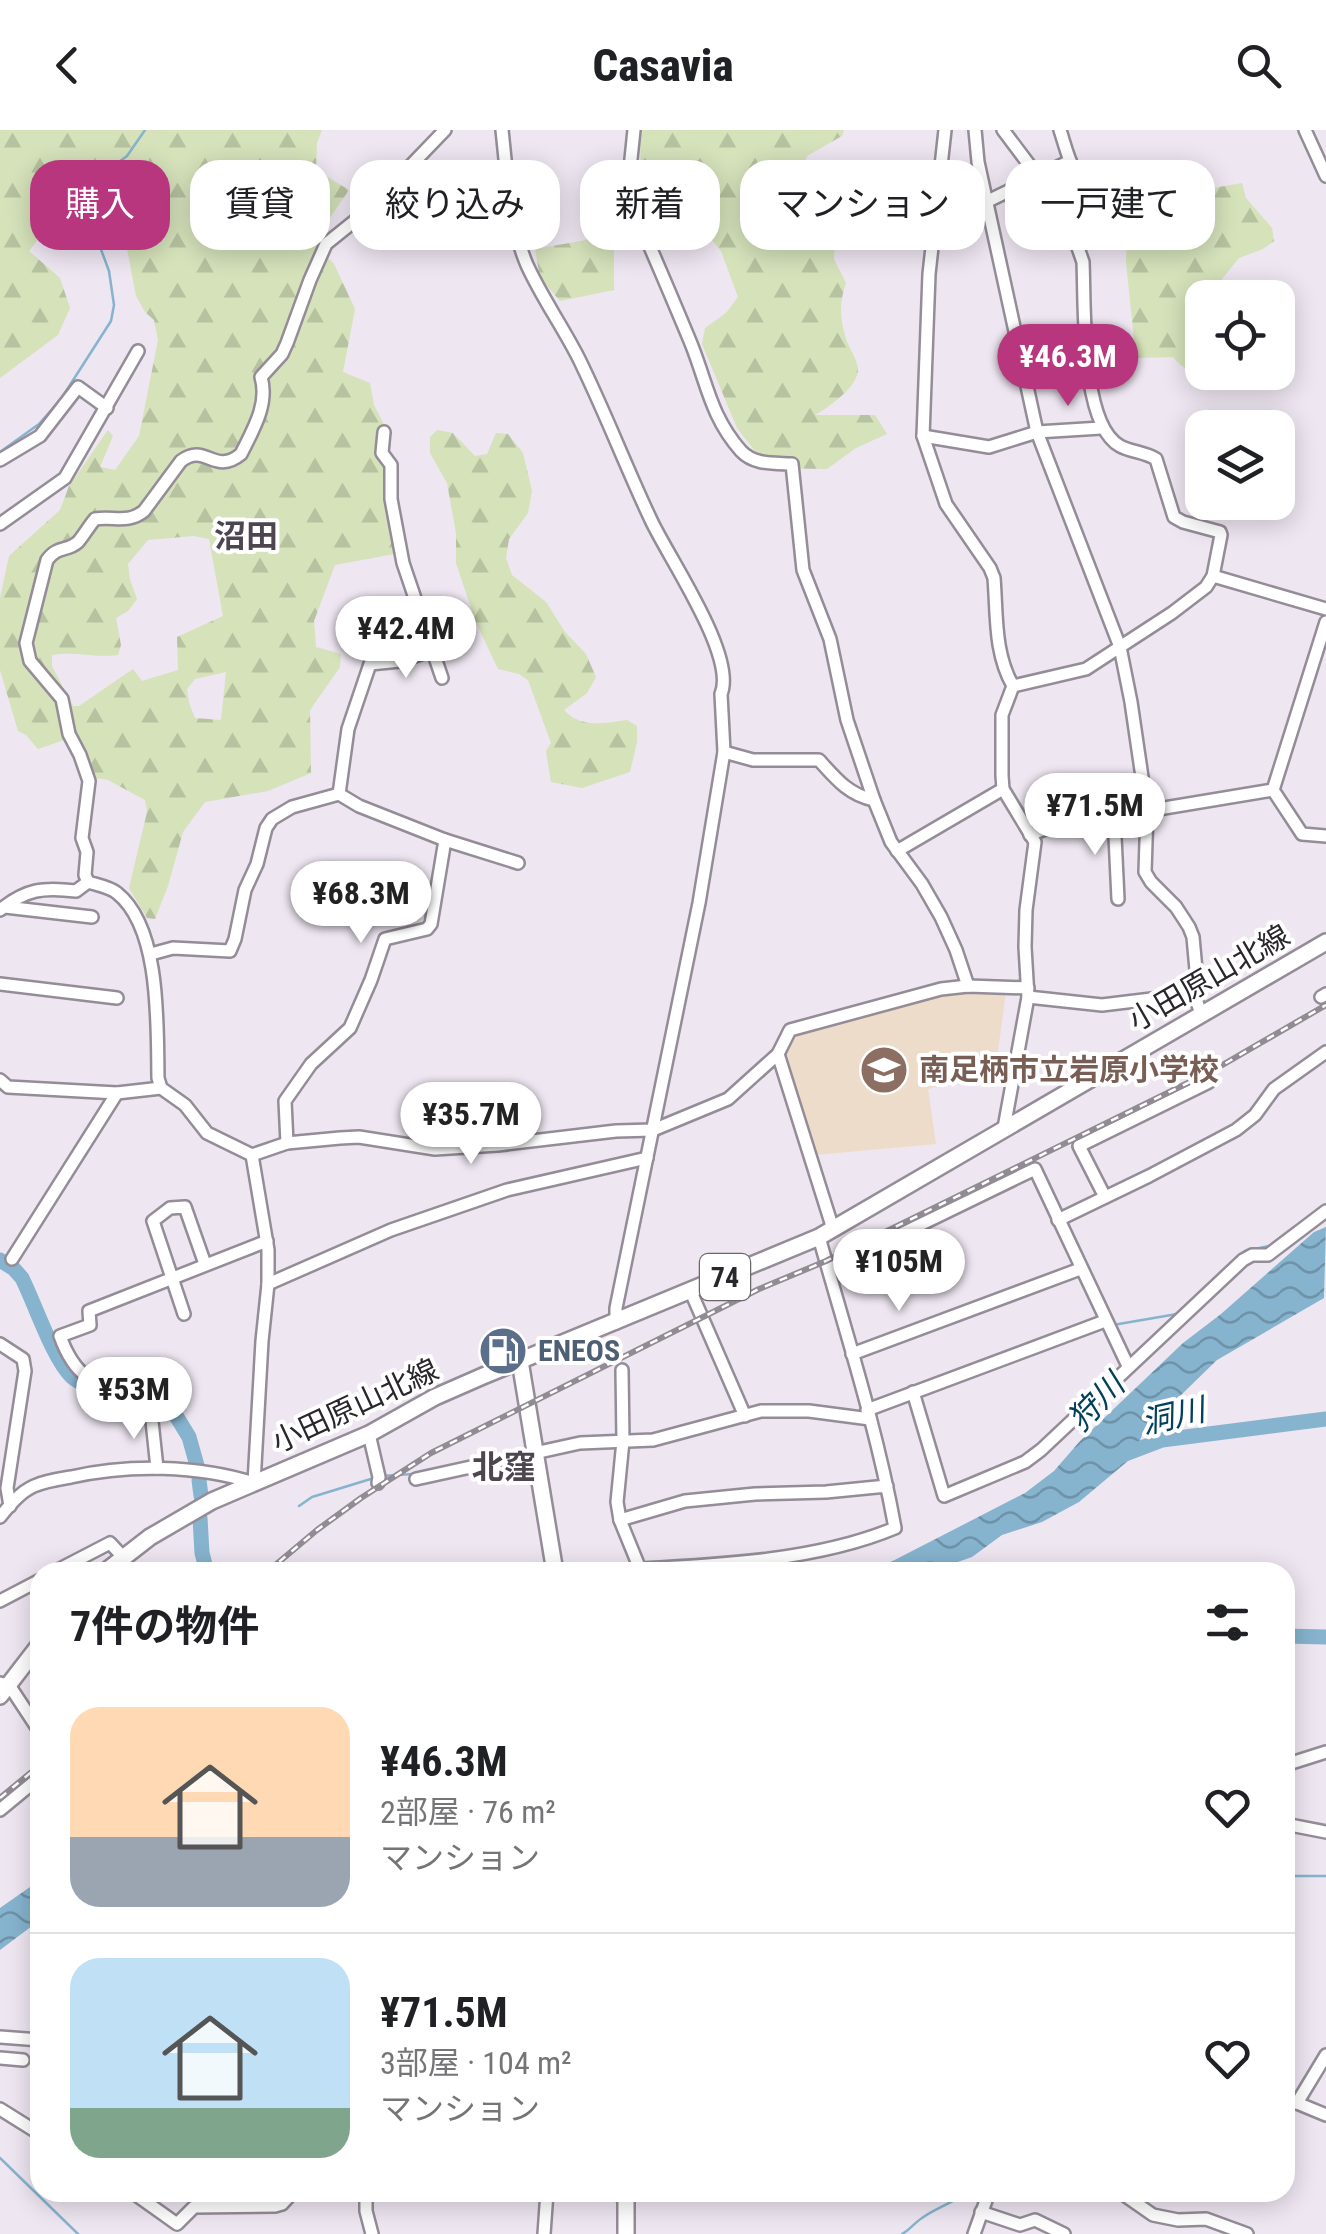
<!DOCTYPE html>
<html lang="ja">
<head>
<meta charset="utf-8">
<style>
  :root { --surface:#fff; --page:#f2f2f2; --text:#202124; --muted:#757577; --line:#e0e0e0; --accent:#b8367e }
  body { margin:0; font-family:"Roboto Condensed","Noto Sans JP",sans-serif; background:var(--page); color:var(--text); height:100vh; display:flex; flex-direction:column; font-size:38px; white-space:nowrap }
  * { box-sizing:border-box; margin:0 }
  p { font-size:32px; color:var(--muted) }
  .icon { flex:none; width:55px; height:55px; fill:none; stroke:currentColor; stroke-width:2; stroke-linecap:round; stroke-linejoin:round }
  .map { position:relative; flex:1; overflow:hidden }
  .drawer { position:absolute; left:30px; top:1432px; width:1265px; height:640px; display:flex; flex-direction:column; background:var(--surface); border-radius:30px; box-shadow:0 5px 25px #0003 }
  .drawer>* { flex:none }
  .top-card { position:absolute; left:30px; top:30px; width:1268px; height:90px; display:flex; gap:20px }
  .fabs { position:absolute; left:1185px; top:150px; display:grid; gap:20px }
  .fabs a { display:grid; place-items:center; width:110px; height:110px; border-radius:20px; background:var(--surface); box-shadow:0 5px 25px #0003; font-size:50px }
  .price { position:absolute; translate:-50% -85px; padding:0 22px; border-radius:35px; background:#fff; color:#222; font-size:32px; line-height:65px; filter:drop-shadow(0 2px 5px #0008) }
  .price::after { content:''; position:absolute; left:50%; top:60px; width:30px; height:22px; margin-left:-15px; background:inherit; clip-path:polygon(0 0,100% 0,50% 100%) }
  .price.selected { background:var(--accent); color:#fff }
  ul { padding:0; list-style:none }
  li { display:flex; align-items:center; gap:30px; height:250px; padding:0 40px }
  li+li { border-top:2px solid var(--line) }
  li span { display:grid; place-items:center; flex:none; width:280px; height:200px; border-radius:30px; color:#555 }
  li>.icon { margin-inline-start:auto }
  span .icon { width:120px; height:120px; fill:#fffc; stroke-width:1 }
  li b { font-size:42px }
  h2 { display:flex; justify-content:space-between; align-items:center; height:120px; padding:0 40px; font-size:42px }
  .pill { padding:0 35px; border-radius:30px; background:var(--surface); box-shadow:0 5px 25px #0003; font-size:35px; line-height:90px }
  .pill.selected { background:var(--accent); color:#fff }
  header { display:flex; justify-content:space-between; align-items:center; height:130px; padding:0 40px; background:var(--surface); font-size:45px; font-weight:800 }
  .map>svg:first-child { display:block }
  .education { fill:#eddcca }
  .forest { fill:url(#forest-firs); fill-rule:evenodd }
  .water { fill:url(#water-waves) }
  .lines { fill:none; stroke-linecap:round; stroke-linejoin:round }
  .stream { stroke:#86b3ce; stroke-width:2.5 }
  .river { stroke:#86b3ce; stroke-width:15 }
  .minor-casing { stroke:#948c97; stroke-width:16 }
  .major-casing { stroke:#948c97; stroke-width:20 }
  .minor { stroke:#fff; stroke-width:11 }
  .major { stroke:#fff; stroke-width:15 }
  .rail-casing { stroke:#918b93; stroke-width:6 }
  .rail { stroke:#fff; stroke-width:2.5; stroke-dasharray:8; stroke-linecap:butt }
  .labels { text-anchor:middle; stroke-width:8; stroke-linejoin:round; paint-order:stroke }
  .shield { fill:#fff; stroke:#6a686b; stroke-width:2.5 }
  .shield-label { font-size:28px; font-weight:bold; fill:#2a272c }
  .street-label { font-size:30px; fill:#2a272c; stroke:#fff }
  .education-label { font-size:30px; font-weight:bold; fill:#785e54; stroke:#fff; text-anchor:start }
  .service-label { font-size:30px; font-weight:bold; fill:#4e5e75; stroke:#fff; text-anchor:start }
  .neighbourhood-label { font-size:32px; font-weight:bold; fill:#4d4650; stroke:#fff }
  .water-label { font-size:32px; font-style:italic; fill:#02405c; stroke:#fff }
</style>
</head>
<body>
<header><svg class="icon" aria-label="back" viewBox="0 0 24 24"><path d="M15 5l-7 7 7 7"/></svg>Casavia<svg class="icon" aria-label="search" viewBox="0 0 24 24"><circle cx="10" cy="10" r="6"/><path d="M15 15l6 6"/></svg></header>
<div class="map">
<svg width="1326" height="2104" viewBox="0 0 1326 2104">
  <defs>
    <pattern id="forest-firs" width="22" height="20" patternUnits="userSpaceOnUse" patternTransform="scale(2.5)"><rect width="22" height="20" fill="#d5e2ba"/><path d="M5 1l3.5 6h-7zM16 11l3.5 6h-7z" fill="#b7c2a0"/></pattern>
    <pattern id="water-waves" width="16" height="10" patternUnits="userSpaceOnUse" patternTransform="scale(2.5)"><rect width="16" height="10" fill="#86b3ce"/><path d="M0 5q4-4 8 0t8 0" fill="none" stroke="#6e92a7"/></pattern>
  </defs>
  <rect width="100%" height="100%" fill="#eee6f1"/>
  <polygon class="education" points="979,861 1006,862 996,936 951,948 949,944 937,947 939,956 928,959 936,1014 815,1025 783,926 791,908 922,869"/>
  <g class="forest">
    <path d="M0 0H322L317 13 316 40 349 60 320 102 317 117 334 134 355 179 343 242 370 253 374 275 391 308 385 374 394 424 335 435 314 491 316 517 341 524 340 537 310 580 311 643 268 661 205 672 183 702 168 756 155 789 147 788 129 758 147 682 145 670 108 650 96 648 67 609 38 619 26 605 18 601 0 540V468L9 426 60 380 69 356 108 300 113 306 100 337 115 340 139 306 158 210 154 190 145 182 136 166 120 82 122 60 109 57 64 76 29 121 60 148 70 178 58 205 0 248ZM193 406 209 409 223 486 177 507 178 540 142 551 133 539 79 576H73L52 536V525C74 521 95 528 118 525L121 515 116 488 128 481 137 469 130 450 128 434 148 410ZM226 542 221 590 195 588 189 573 187 559 195 549Z"/>
    <path d="M640 0H844L842 6 807 26 799 51 831 77 836 88 834 129 846 153C838 175 840 195 849 216 852 223 858 232 858 239 859 256 828 278 815 285H875L887 304 856 318 827 339 768 338 737 298 702 214 705 198 726 183 738 167 721 121 704 100 647 75 614 100V160L560 171 540 148 535 119 586 110 641 61Z"/>
    <path d="M1242 53 1246 68 1272 98 1274 111 1263 119 1239 128 1222 149 1225 167 1202 168V242L1249 243 1230 259C1211 249 1187 245 1173 227L1136 228 1126 132 1128 73Z"/>
    <path d="M437 300 453 303 475 326 487 324 496 303 508 304 523 323 532 361 528 383 509 409 506 428 512 445 546 472 565 502 586 524 596 547 587 563 564 580C581 599 605 593 627 590L637 596V612L630 642 582 658 551 652 546 621 551 613 528 550 519 544 498 539 475 490 456 433V403L447 353 430 323V307Z"/>
  </g>
  <g class="water">
    <polygon points="1326,1097 1324,1168 1217,1230 1143,1302 1135,1325 1079,1372 1042,1392 1002,1405 972,1427 929,1442 861,1442 879,1438 1025,1363 1054,1341 1080,1311 1183,1213 1221,1184 1314,1102"/>
    <polygon points="40,1750 40,1790 0,1820 0,1778"/>
  </g>
  <g class="lines">
    <g class="stream">
      <polyline points="0,322 39,294 61,269 111,191 114,175 109,141 96,106 82,90 79,79 85,63 93,51 127,26 145,0"/>
      <polyline points="1232,1133 1245,1121 1269,1116 1294,1097"/>
      <polyline points="1113,1195 1177,1184 1186,1176"/>
      <polyline points="490,1327 526,1319"/>
      <polyline points="382,1346 413,1344"/>
      <polyline points="299,1376 312,1367 374,1348"/>
      <polyline points="1285,1746 1326,1746"/>
      <polyline points="0,2028 78,2104"/>
      <polyline points="1004,2062 1031,2065 1048,2062"/>
      <path d="M902 2104C910 2100 914 2093 922 2088 936 2078 953 2073 967 2062"/>
    </g>
    <g class="river">
      <path d="M0 1130 14 1139 22 1148C35 1174 53 1229 72 1247 85 1260 154 1278 175 1284L189 1307 198 1339"/>
      <polyline points="1120,1326 1162,1310 1326,1289"/>
      <polyline points="199,1350 201,1366"/>
      <polyline points="200,1388 202,1423 207,1442"/>
      <polyline points="1285,1506 1326,1507"/>
    </g>
    <g class="minor-casing">
      <g id="minor">
        <path d="M502 0C507 45 509 93 527 135 542 168 563 197 579 229 605 282 626 337 651 390 668 427 737 526 721 564L724 622 699 773 616 1178V1193"/>
        <path d="M634 0 628 58 629 69C650 116 670 163 690 211 707 252 710 286 741 321 754 335 774 333 792 334L803 440 830 509 847 590 874 670 891 712 922 754 941 787 956 820 968 856"/>
        <path d="M945 0 929 144 923 306 946 374 990 438 994 448C997 485 994 523 1013 556L1002 585V646L1003 659 1035 712 1026 780 1025 817 1028 867 1004 998"/>
        <polyline points="975,0 978,32 1037,302 1120,517 1131,572 1147,681 1145,742 1151,752 1176,777 1189,797 1193,807 1196,840 1196,869 1201,884"/>
        <path d="M1003 0 1061 77 1070 95 1083 132C1085 174 1080 294 1120 316 1131 322 1145 322 1156 329L1174 387 1183 392 1220 402 1221 405 1213 446 1206 457 1172 483 1086 539 1013 556"/>
        <path d="M1060 0C1067 21 1074 58 1099 63 1107 65 1117 63 1125 63"/>
        <polyline points="1305,0 1326,46"/>
        <polyline points="988,71 1070,31"/>
        <polyline points="384,302 382,323 391,335 391,369 403,433 442,548"/>
        <polyline points="923,306 989,317 1037,302 1101,298"/>
        <polyline points="0,330 40,306 78,257 107,278"/>
        <polyline points="0,394 65,348 138,221"/>
        <polyline points="1213,446 1326,479"/>
        <polyline points="1326,492 1273,660 1302,704 1326,706"/>
        <path d="M724 622 753 630H819C836 649 849 665 874 670"/>
        <polyline points="339,664 348,599 370,534 400,531 433,520"/>
        <polyline points="1114,686 1118,769"/>
        <polyline points="1030,705 1050,697 1273,660"/>
        <polyline points="445,710 518,733"/>
        <polyline points="897,721 1003,659"/>
        <path d="M88 752 85 745 87 722 82 708 89 651 80 625 69 604 62 569 30 531 26 513 47 430C58 415 67 422 78 412 84 405 89 396 95 389 114 386 128 394 144 381L181 331C206 312 214 346 241 324 253 300 269 274 261 247L282 224 287 213 310 150 326 114 367 81 445 0"/>
        <path d="M88 752C97 755 110 757 117 763 161 798 157 896 158 948L161 958"/>
        <polyline points="5,777 92,787"/>
        <path d="M0 780C26 759 43 757 76 761L88 752"/>
        <polyline points="151,824 173,818 230,821 235,809 245,760 257,734 266,698 272,689 292,677 339,664 359,676 445,710 431,794 427,799 385,809 371,850 350,898 311,934 285,971 287,1013"/>
        <polyline points="0,854 117,868"/>
        <polyline points="1028,867 1102,875 1168,867 1196,869"/>
        <polyline points="1321,867 1326,864"/>
        <polyline points="778,924 833,1099"/>
        <polyline points="0,950 8,957 117,963 161,958 185,975 207,1003 252,1025 287,1013 340,1008 359,1007 435,1019 498,1015 616,1001 653,1000 728,969 778,924 790,900 941,859 968,856 1028,858"/>
        <polyline points="1105,1067 1079,1016 1209,952"/>
        <polyline points="1058,1090 1149,1046 1236,1000 1255,985 1274,959 1326,922"/>
        <path d="M819 1107C846 1203 877 1299 895 1398 819 1430 721 1435 640 1439L620 1390 685 1371 755 1364 826 1362 887 1356"/>
        <polyline points="12,1129 117,963"/>
        <polyline points="829,1139 1035,1039 1128,1236"/>
        <polyline points="268,1154 391,1100 507,1060 647,1028"/>
        <polyline points="691,1162 745,1286"/>
        <polyline points="184,1184 153,1091 170,1078 185,1077 205,1134"/>
        <polyline points="0,1214 23,1229 25,1241 7,1358 10,1376"/>
        <polyline points="852,1224 1080,1139"/>
        <polyline points="913,1262 944,1366 1025,1332 1041,1320 1243,1130 1252,1125 1268,1125 1326,1081"/>
        <polyline points="867,1280 1105,1191"/>
        <polyline points="369,1304 379,1347 378,1353"/>
        <path d="M157 1338 151 1282 147 1269C101 1254 78 1256 60 1206L90 1195 89 1181 267 1111"/>
        <polyline points="416,1349 580,1313 653,1310 761,1281 809,1281 870,1289"/>
        <path d="M0 1387C9 1376 20 1362 34 1356 45 1351 59 1349 71 1347 128 1334 198 1335 254 1353L262 1211 268 1154V1120L252 1025"/>
        <polyline points="620,1390 617,1372 623,1311 622,1240"/>
        <polyline points="54,1442 110,1413 123,1427"/>
        <polyline points="0,1471 40,1450"/>
        <polyline points="0,1553 9,1555 40,1602"/>
        <polyline points="1285,1635 1326,1622"/>
        <polyline points="0,1680 40,1647"/>
        <polyline points="1285,1694 1326,1702"/>
        <polyline points="0,1907 40,1910"/>
        <polyline points="0,1928 23,1930"/>
        <polyline points="1285,1971 1297,1973 1326,1985"/>
        <polyline points="1297,1973 1326,1925"/>
        <polyline points="0,1979 40,2004"/>
        <polyline points="132,2062 177,2094 194,2077 275,2076 282,2074 293,2062"/>
        <polyline points="366,2062 366,2081 372,2104"/>
        <polyline points="590,2062 626,2065"/>
        <polyline points="1120,2062 1153,2085 1178,2090 1206,2089 1247,2104"/>
        <polyline points="981,2082 1020,2095 1035,2090 1064,2104"/>
        <polyline points="544,2104 547,2062"/>
        <polyline points="974,2104 989,2062"/>
      </g>
    </g>
    <g class="major-casing">
      <g id="major">
        <polyline points="520,1231 555,1442"/>
        <polyline points="105,1442 150,1407 212,1371 369,1304 435,1267 483,1246 819,1107 1326,812"/>
        <polyline points="0,1566 40,1514"/>
        <polyline points="626,2104 626,2062"/>
      </g>
    </g>
    <use href="#minor" class="minor"/>
    <use href="#major" class="major"/>
    <g class="rail-casing">
      <g id="rail">
        <polyline points="267,1442 317,1400 361,1368 431,1323 759,1159 826,1131 1212,941 1326,875"/>
        <polyline points="0,1668 40,1635"/>
      </g>
    </g>
    <use href="#rail" class="rail"/>
  </g>
  <defs>
    <g id="school-disc" transform="scale(2.5)"><circle r="9.5" fill="#8d6e63" stroke="#fff"/><path d="M0-5L7-2L0 1L-7-2ZM-4 1L0 2.5L4 1V4Q0 6-4 4Z" fill="#fff"/></g>
    <g id="fuel-disc" transform="scale(2.5)"><circle r="9.5" fill="#5c6f8a" stroke="#fff"/><path d="M-5.5-6h7V0h2V4h1.3V-2.5L3-4.5l.8-.8L6-3V5H2.5V1h-1V6h-7ZM-4.2-4.7v3.2H.2V-4.7Z" fill="#fff"/></g>
  </defs>
  <g fill-rule="evenodd">
    <use href="#school-disc" x="884" y="940"/>
    <use href="#fuel-disc" x="503" y="1221"/>
  </g>
  <g class="labels">
    <rect class="shield" x="700" y="1124" width="50" height="46" rx="8"/>
    <g class="shield-label">
      <text x="725" y="1157">74</text>
    </g>
    <g class="street-label">
      <text transform="translate(1209 848) rotate(-30)" y="10">小田原山北線</text>
      <text transform="translate(355 1276) rotate(-25)" y="10">小田原山北線</text>
    </g>
    <g class="education-label">
      <text x="919" y="950">南足柄市立岩原小学校</text>
    </g>
    <g class="service-label">
      <text x="538" y="1231">ENEOS</text>
    </g>
    <g class="neighbourhood-label">
      <text x="246" y="417">沼田</text>
      <text x="504" y="1348">北窪</text>
    </g>
    <g class="water-label">
      <text transform="translate(1096 1272) rotate(-46)" y="11">狩川</text>
      <text transform="translate(1173 1286) rotate(-13)" y="11">洞川</text>
    </g>
  </g>
</svg>
<div class="fabs">
<a><svg class="icon" aria-label="locate" viewBox="0 0 24 24"><circle cx="12" cy="12" r="6"/><path d="M12 2v4M12 18v4M2 12h4M18 12h4"/></svg></a>
<a><svg class="icon" aria-label="layers" viewBox="0 0 24 24"><path d="M12 4l9 5-9 5-9-5zM3 14l9 5 9-5"/></svg></a>
</div>
<b class="price selected" style="left:1068px;top:279px">¥46.3M</b>
<b class="price" style="left:406px;top:551px">¥42.4M</b>
<b class="price" style="left:1095px;top:728px">¥71.5M</b>
<b class="price" style="left:361px;top:816px">¥68.3M</b>
<b class="price" style="left:471px;top:1037px">¥35.7M</b>
<b class="price" style="left:899px;top:1184px">¥105M</b>
<b class="price" style="left:134px;top:1312px">¥53M</b>
<div class="top-card">
<a class="pill selected">購入</a>
<a class="pill">賃貸</a>
<a class="pill">絞り込み</a>
<a class="pill">新着</a>
<a class="pill">マンション</a>
<a class="pill">一戸建て</a>
</div>
<section class="drawer">
<h2>7件の物件<svg class="icon" aria-label="filters" viewBox="0 0 24 24"><path d="M4 7h16M4 17h16"/><circle cx="9" cy="7" r="2"/><circle cx="15" cy="17" r="2"/></svg></h2>
<ul>
<li><span style="background:linear-gradient(#ffd9b3 65%,#9aa5b1 0)"><svg class="icon" aria-label="home" viewBox="0 0 24 24"><path d="M3 11l9-7 9 7M6 9v11h12V9"/></svg></span><div><b>¥46.3M</b><p>2部屋 · 76 m²</p><p>マンション</p></div><svg class="icon" aria-label="heart" viewBox="0 0 24 24"><path d="M12 20l-8-8c-3-5 5-10 8-4 3-6 11-1 8 4z"/></svg></li>
<li><span style="background:linear-gradient(#bfe0f5 75%,#7fa58c 0)"><svg class="icon" aria-label="home" viewBox="0 0 24 24"><path d="M3 11l9-7 9 7M6 9v11h12V9"/></svg></span><div><b>¥71.5M</b><p>3部屋 · 104 m²</p><p>マンション</p></div><svg class="icon" aria-label="heart" viewBox="0 0 24 24"><path d="M12 20l-8-8c-3-5 5-10 8-4 3-6 11-1 8 4z"/></svg></li>
</ul>
</section>
</div>
</body>
</html>
